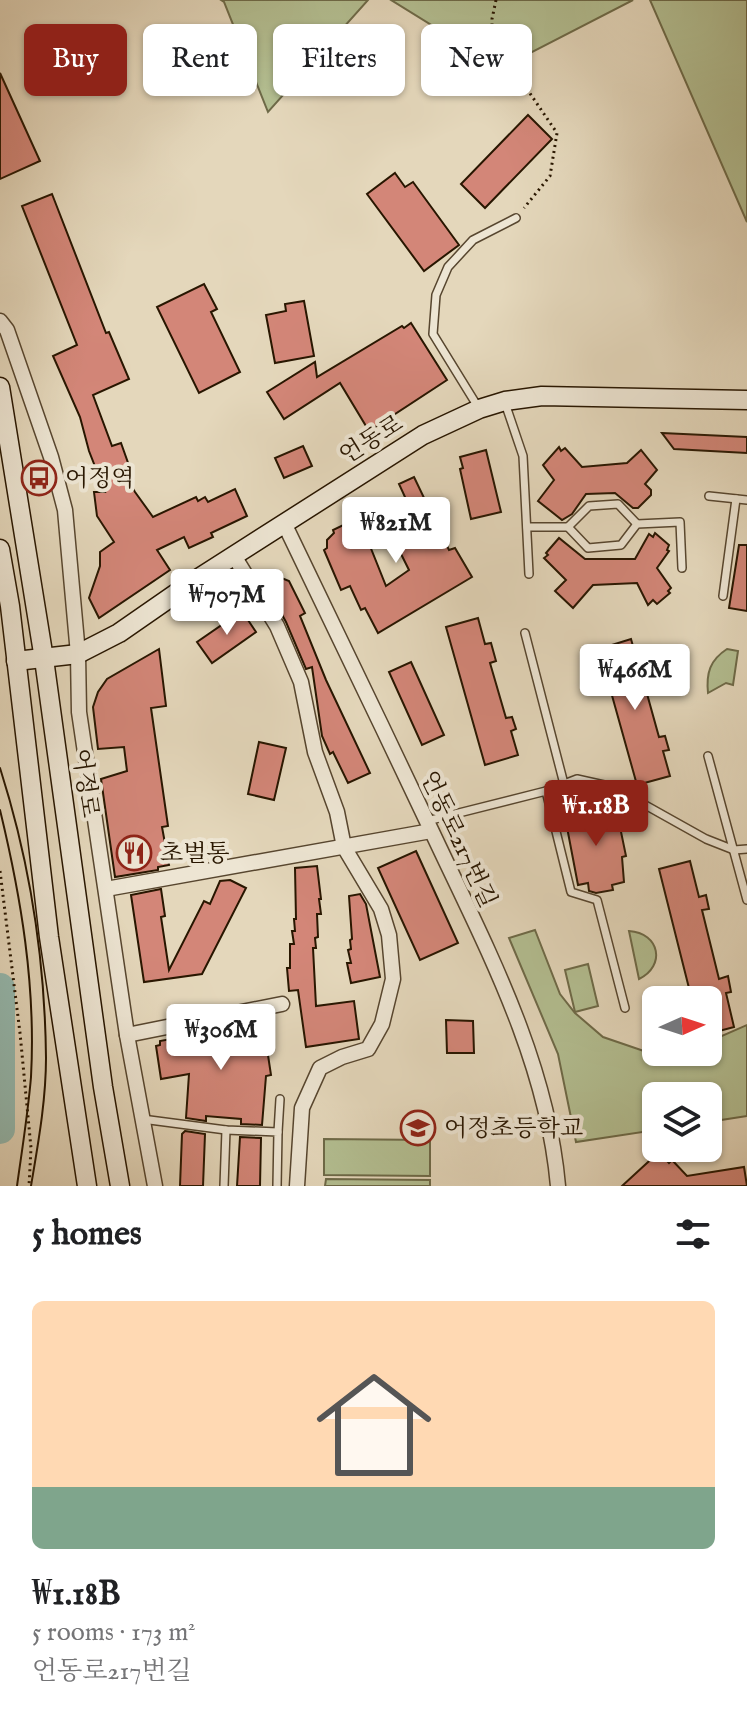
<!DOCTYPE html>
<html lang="en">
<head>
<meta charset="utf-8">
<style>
  :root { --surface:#fff; --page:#f6f6f6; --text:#202124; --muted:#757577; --line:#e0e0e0; --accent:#8f2418 }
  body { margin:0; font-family:"IM FELL English","Noto Serif KR",serif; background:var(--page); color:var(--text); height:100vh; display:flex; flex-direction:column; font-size:30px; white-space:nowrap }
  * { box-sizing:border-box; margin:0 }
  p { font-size:26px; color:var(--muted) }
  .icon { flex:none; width:44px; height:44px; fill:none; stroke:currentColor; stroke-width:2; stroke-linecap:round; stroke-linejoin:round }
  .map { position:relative; height:1186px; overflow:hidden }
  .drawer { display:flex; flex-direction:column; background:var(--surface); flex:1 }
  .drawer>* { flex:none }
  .banner { position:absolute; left:24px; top:24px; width:700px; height:72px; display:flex; gap:16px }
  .needle { width:52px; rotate:87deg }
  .controls { position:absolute; left:642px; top:986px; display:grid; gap:16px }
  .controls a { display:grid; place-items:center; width:80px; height:80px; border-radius:12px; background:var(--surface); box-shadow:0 2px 6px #0004; font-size:40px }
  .price { position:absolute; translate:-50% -68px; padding:0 18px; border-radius:8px; background:#fff; color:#222; font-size:26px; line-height:52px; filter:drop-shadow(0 2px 4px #0008) }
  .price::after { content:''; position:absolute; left:50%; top:48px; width:24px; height:18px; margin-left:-12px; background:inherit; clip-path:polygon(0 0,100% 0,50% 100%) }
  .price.on { background:var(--accent); color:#fff }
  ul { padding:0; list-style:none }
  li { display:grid; align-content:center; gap:16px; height:424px; padding:0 32px }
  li+li { border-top:2px solid var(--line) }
  li span { display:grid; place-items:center; height:248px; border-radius:12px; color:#555 }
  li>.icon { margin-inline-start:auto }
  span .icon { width:144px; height:144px; fill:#fffc; stroke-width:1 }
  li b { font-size:34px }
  h2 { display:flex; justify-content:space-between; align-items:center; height:96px; padding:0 32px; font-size:34px }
  .chip { padding:0 28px; border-radius:12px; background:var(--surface); box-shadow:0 2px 6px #0004; font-size:28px; line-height:72px }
  .chip.on { background:var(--accent); color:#fff }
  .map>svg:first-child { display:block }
  .green { fill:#b3be91; stroke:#6e6a48; stroke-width:2 }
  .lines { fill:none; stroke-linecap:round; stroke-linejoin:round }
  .river { stroke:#95bab0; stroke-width:30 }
  .building { fill:#d38678; stroke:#281600; stroke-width:2 }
  .service-casing { stroke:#57462f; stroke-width:10 }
  .minor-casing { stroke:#57462f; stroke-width:17 }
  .secondary-casing { stroke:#281600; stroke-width:21 }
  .path { stroke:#281600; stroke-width:3; stroke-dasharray:2 4; stroke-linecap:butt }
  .service { stroke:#ede5d3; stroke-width:7 }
  .minor { stroke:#ede5d3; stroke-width:14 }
  .secondary { stroke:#ede5d3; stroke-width:18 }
  .tram { stroke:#281600; stroke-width:2 }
  .labels { text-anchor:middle; stroke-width:8; stroke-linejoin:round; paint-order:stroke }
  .street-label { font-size:24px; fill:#281600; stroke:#ede5d3 }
  .poi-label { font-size:24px; fill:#281600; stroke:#ede5d3; text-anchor:start }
</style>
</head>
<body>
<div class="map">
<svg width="747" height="1186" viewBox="0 0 747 1186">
  <rect width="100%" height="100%" fill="#e4d7bb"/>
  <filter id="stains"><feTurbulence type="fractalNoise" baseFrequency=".0025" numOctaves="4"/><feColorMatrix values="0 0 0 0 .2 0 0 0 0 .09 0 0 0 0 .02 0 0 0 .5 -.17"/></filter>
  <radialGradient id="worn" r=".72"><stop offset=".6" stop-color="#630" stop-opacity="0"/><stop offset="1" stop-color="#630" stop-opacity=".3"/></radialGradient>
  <g class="green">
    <polygon points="221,0 368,0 268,112 224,2"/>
    <polygon points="391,0 633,0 501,68"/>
    <polygon points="650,0 747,0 747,222"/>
    <path d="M727 649 738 651 733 685 726 683 708 693C706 673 710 660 727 649Z"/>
    <polygon points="535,930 560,994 575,1013 603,1037 670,1060 688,1052 708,1052 708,1042 747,1025 747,1116 708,1122 708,1096 656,1096 656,1130 576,1142 558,1054 509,938"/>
    <path d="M629 931C660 933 666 966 639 979Z"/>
    <polygon points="588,964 598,1006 575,1012 565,970"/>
    <polygon points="324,1139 430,1140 430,1176 324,1175"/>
    <polygon points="326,1179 430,1180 430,1186 325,1186"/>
  </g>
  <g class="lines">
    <polyline class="river" points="0,988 0,1129"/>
  </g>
  <g class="building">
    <polygon points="0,73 40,161 0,179"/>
    <polygon points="528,115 552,139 485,208 461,184"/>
    <polygon points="395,173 405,187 413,182 459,245 424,271 367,194"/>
    <polygon points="52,194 106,333 109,332 129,379 93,395 112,446 121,443 132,474 126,477 135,492 153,517 196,497 198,501 205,497 208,502 235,489 247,516 211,533 213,537 189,548 184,537 157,550 170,570 99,618 89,598 100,566 100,552 114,542 97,516 94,492 105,492 89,451 80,417 53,356 77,345 22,206"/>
    <polygon points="204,284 217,309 211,312 240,372 199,393 157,307"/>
    <polygon points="304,301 314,356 275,363 266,315 286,311 285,304"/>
    <polygon points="411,323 447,380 369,431 340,383 284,419 267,392 315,362 317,377 402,326 404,328"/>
    <polygon points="662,433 747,437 747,453 674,449"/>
    <polygon points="303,446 312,466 284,478 275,458"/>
    <polygon points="559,447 561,451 565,448 582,467 627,463 641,450 657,470 645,484 651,490 651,495 638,508 633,508 615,493 586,494 572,514 562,520 538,501 554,480 543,465"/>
    <polygon points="486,450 501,512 471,519 460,469 463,468 460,457"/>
    <polygon points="414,477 449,550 455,548 472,577 378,633 365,608 361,610 350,586 341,590 324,550 327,548 327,540 334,533 333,530 368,513 378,536 368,541 386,586 409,570 396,544 421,532 399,484"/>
    <polygon points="655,533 669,545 667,550 669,551 657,568 671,588 668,591 670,593 657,604 653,600 648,605 637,583 593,585 573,608 555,591 566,580 544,558 548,555 546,553 559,538 585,559 635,559 649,534 653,537"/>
    <polygon points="739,545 747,545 747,611 729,608"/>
    <polygon points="279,577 289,581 305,613 300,616 326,680 370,773 348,783 333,752 330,754 322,736 312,667 306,669 286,622 270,593 270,582"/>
    <polygon points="242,611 256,632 212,663 197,642"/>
    <polygon points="478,618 485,644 491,643 496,661 490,663 506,718 512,717 516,729 511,731 518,755 485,765 446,627"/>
    <polygon points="631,639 639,668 644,666 648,681 644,683 659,737 665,736 669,750 663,751 670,776 637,785 599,649"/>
    <polygon points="159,649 166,706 151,708 168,826 162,827 169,865 158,867 158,870 115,877 101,779 127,771 124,747 98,749 93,707 98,692 107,679"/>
    <polygon points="411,662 444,735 422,745 389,672"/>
    <polygon points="259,742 286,748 274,800 248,794"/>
    <polygon points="605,805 607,812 612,811 614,824 619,822 626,856 622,857 624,882 612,885 613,890 596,893 589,891 588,883 578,885 566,822 571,821 569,811"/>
    <polygon points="416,851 458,943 420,960 378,868"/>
    <polygon points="690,861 699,897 706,895 709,909 702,910 719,979 728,976 731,992 726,993 734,1027 708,1034 708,1000 692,1000 659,869"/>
    <polygon points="317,866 321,899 319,899 321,914 317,914 318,937 315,938 316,948 313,948 316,1006 354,1001 359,1039 306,1047 298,990 289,991 287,968 290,968 290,944 294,944 292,931 295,931 294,919 296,919 295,868"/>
    <polygon points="230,880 246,888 202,974 144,982 131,895 161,889 165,916 161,917 169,970 204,901 210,904 220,881"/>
    <polygon points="360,894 366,904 380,977 351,983 347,963 351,963 348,950 351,949 350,940 352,939 349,896"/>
    <polygon points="446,1020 473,1021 474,1053 447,1053"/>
    <polygon points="263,1022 271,1075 266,1076 262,1125 241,1124 241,1119 206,1116 206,1121 186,1118 189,1074 161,1079 156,1046 160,1045 160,1041"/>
    <polygon points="185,1131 205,1134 203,1186 180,1186 182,1134"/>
    <polygon points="240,1137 261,1138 260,1186 237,1186"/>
    <polygon points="659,1152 669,1163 672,1160 687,1176 744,1167 747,1186 622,1186"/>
  </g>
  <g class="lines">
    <g class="service-casing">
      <g id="service">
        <polyline points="505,403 523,456 529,574"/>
        <polyline points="478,407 433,334 436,295 448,267 473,240 516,218"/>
        <polyline points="709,496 747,500"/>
        <polyline points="527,527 568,527 588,548 621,545 637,524 680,522 682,568"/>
        <polyline points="568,527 589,506 618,504 637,524"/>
        <polyline points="723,596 736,499"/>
        <polyline points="525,633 564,784"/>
        <polyline points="708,756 747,900"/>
        <polyline points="546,791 571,892 597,900 625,1008"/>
        <polyline points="427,821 546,791 577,779 613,787 706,839 734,850 747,849"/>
        <polyline points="142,1119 226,1130 278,1132 277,1186"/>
        <polyline points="278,1132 280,1099"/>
        <polyline points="224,1186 226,1130"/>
      </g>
    </g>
    <g class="minor-casing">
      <g id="minor">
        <polyline points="0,321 7,330 51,457 65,510 78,654 79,712 127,1035 155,1186"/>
        <path d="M284 523C334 627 384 730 433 834 486 947 547 1060 558 1186"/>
        <polyline points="234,556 277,626 301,682 315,752 337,812 344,847 381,909 389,935 393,979 382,1024 368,1049 342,1057 320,1068 302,1108 297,1186"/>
        <polyline points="106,889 431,831"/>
        <polyline points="127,1035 282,1004"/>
      </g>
    </g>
    <g class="secondary-casing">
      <g id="secondary">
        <polyline points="0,387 44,659 103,1087 120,1186"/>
        <polyline points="0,549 10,606 49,937 87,1186"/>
        <polyline points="16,661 78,654 119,633 194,581 423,435 479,409 505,401 542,396 747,400"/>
      </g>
    </g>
    <g class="path">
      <polyline points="496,0 492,19 492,49 527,89 557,133 550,176 524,208"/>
      <polyline points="0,871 20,1033 31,1148 29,1186"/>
    </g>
    <use href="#service" class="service"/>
    <use href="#minor" class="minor"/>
    <use href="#secondary" class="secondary"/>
    <g class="tram">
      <path d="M0 768C30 862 45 960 46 1058 46 1101 38 1144 31 1186"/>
      <path d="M0 810C21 897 36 986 31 1077 28 1113 22 1150 17 1186"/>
    </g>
  </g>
  <defs>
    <g id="bus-ring" transform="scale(1.8)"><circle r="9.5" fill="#ede5d3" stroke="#8f2418" stroke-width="1.5"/><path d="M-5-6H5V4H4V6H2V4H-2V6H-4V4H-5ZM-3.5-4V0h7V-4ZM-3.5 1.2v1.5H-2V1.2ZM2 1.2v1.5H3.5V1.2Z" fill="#8f2418"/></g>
    <g id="restaurant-ring" transform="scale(1.8)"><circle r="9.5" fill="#ede5d3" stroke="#8f2418" stroke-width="1.5"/><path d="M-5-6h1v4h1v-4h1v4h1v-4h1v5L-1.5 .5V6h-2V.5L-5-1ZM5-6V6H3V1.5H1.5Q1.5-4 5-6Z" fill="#8f2418"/></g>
    <g id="school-ring" transform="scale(1.8)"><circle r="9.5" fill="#ede5d3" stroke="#8f2418" stroke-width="1.5"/><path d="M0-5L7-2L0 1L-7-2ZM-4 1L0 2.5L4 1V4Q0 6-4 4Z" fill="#8f2418"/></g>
  </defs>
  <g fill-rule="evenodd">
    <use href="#bus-ring" x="39" y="478"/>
    <use href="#restaurant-ring" x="134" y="853"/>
    <use href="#school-ring" x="418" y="1128"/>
  </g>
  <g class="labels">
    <g class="street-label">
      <text transform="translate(371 439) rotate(-32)" y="8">언동로</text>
      <text transform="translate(86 783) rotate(82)" y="8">어정로</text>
      <text transform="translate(459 839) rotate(65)" y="8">언동로217번길</text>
    </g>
    <g class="poi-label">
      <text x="65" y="486">어정역</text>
      <text x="160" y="861">초벌통</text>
      <text x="444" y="1136">어정초등학교</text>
    </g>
  </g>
  <rect width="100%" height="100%" filter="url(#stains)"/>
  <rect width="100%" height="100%" fill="url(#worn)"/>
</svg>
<div class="controls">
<a><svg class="needle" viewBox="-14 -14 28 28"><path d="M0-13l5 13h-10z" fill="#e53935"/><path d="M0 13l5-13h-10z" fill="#757577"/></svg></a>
<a><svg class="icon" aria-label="layers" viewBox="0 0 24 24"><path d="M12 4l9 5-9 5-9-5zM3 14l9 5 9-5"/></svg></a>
</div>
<b class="price" style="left:396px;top:565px">₩821M</b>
<b class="price" style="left:227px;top:637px">₩707M</b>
<b class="price" style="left:635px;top:712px">₩466M</b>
<b class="price on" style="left:596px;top:848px">₩1.18B</b>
<b class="price" style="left:221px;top:1072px">₩306M</b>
<div class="banner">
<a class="chip on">Buy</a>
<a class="chip">Rent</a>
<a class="chip">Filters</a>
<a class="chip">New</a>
</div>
</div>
<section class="drawer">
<h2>5 homes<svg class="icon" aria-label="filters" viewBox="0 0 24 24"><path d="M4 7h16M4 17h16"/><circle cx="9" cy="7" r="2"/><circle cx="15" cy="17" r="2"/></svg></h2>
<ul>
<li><span style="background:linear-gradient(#ffd9b3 75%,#7fa58c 0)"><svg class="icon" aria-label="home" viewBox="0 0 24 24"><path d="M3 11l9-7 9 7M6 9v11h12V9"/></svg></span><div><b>₩1.18B</b><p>5 rooms · 173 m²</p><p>언동로217번길</p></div></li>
</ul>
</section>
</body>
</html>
